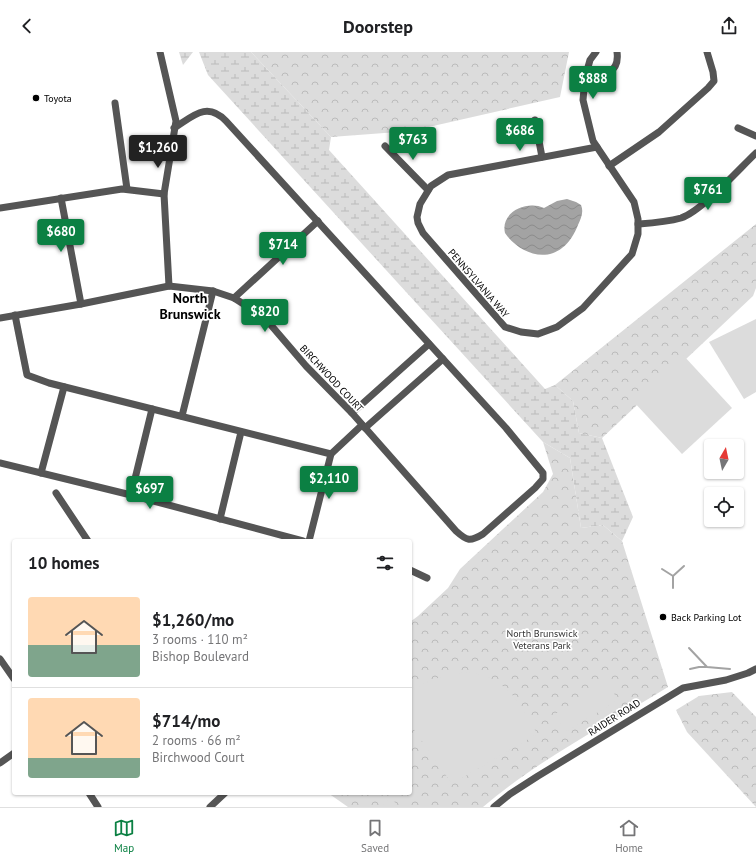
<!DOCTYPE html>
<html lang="en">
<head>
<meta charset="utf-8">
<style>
  :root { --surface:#fff; --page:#f6f6f6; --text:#202124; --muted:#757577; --line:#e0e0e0; --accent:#0b8043 }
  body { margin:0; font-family:"PT Sans",sans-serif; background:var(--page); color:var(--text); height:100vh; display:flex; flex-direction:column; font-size:15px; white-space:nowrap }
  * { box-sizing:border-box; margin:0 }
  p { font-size:13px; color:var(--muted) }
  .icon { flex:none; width:22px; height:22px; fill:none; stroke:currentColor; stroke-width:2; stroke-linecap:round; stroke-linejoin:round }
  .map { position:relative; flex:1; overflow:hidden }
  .sheet { position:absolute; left:12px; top:487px; width:400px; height:256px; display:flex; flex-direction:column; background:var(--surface); border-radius:4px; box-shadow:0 1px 3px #0004 }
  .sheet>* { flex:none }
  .needle { width:26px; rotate:9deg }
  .buttons { position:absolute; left:704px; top:387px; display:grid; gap:8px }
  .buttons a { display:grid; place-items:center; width:40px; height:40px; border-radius:4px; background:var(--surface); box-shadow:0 1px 3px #0004; font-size:20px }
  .price { position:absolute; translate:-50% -34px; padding:0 9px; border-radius:4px; background:var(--accent); color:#fff; font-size:13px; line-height:26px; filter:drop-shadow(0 1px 2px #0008) }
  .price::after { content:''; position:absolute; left:50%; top:24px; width:12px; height:9px; margin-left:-6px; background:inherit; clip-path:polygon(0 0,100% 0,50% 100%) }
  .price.current { background:#222; color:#fff }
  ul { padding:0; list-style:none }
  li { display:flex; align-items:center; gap:12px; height:100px; padding:0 16px }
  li+li { border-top:1px solid var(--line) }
  li span { display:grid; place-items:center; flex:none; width:112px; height:80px; border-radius:4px; color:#555 }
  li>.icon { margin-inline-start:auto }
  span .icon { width:48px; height:48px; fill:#fffc; stroke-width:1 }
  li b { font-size:17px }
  h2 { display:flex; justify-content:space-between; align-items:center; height:48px; padding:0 16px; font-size:17px }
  header { display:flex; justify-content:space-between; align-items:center; height:52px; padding:0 16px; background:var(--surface); font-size:18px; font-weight:700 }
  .dock { display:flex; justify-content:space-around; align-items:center; height:56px; border-top:1px solid var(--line); background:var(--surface); font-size:11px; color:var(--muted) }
  .dock a { display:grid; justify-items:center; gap:2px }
  .dock .current { color:var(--accent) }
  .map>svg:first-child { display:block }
  .forest { fill:url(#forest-crowns) }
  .wetland { fill:url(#wetland-marsh) }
  .pitch { fill:#dcdcdc }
  .water { fill:url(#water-waves) }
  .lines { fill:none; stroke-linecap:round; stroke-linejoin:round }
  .stream { stroke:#a3a3a3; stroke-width:2 }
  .minor { stroke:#555; stroke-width:7 }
  .poi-dot { fill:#000; stroke:#fff; stroke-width:1.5 }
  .labels { text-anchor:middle; stroke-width:3.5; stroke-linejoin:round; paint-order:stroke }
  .poi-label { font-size:10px; fill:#000; stroke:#fff; text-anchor:start }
  .street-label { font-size:10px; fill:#000; stroke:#fff }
  .park-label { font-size:10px; fill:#333; stroke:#fff }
  .district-label { font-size:14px; font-weight:bold; fill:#000; stroke:#fff }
</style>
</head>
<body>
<header><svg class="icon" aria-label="back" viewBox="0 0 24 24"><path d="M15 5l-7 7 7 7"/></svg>Doorstep<svg class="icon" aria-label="share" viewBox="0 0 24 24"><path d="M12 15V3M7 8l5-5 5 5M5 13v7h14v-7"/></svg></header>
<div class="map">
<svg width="756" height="755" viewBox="0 0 756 755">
  <defs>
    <pattern id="forest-crowns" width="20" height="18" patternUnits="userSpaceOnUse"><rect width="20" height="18" fill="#dcdcdc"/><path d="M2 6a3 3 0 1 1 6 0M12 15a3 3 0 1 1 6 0" fill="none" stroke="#bbb"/></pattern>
    <pattern id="wetland-marsh" width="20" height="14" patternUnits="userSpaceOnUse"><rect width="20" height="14" fill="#dcdcdc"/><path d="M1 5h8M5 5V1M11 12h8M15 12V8" fill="none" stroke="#bbb"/></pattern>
    <pattern id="water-waves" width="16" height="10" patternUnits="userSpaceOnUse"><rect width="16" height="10" fill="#a3a3a3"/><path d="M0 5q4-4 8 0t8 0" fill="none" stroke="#8b8b8b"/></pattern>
  </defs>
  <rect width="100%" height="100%" fill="#fff"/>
  <g class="forest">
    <polygon points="251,0 569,0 560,45 411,79 331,85"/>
    <polygon points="756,172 756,236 753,244 602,386 579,381 573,349 555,333"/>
    <path d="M543 390 570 406 581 476 603 473 622 489 668 635C605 674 539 707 483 755H348L328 741H410V570L418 564 448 536 460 517 543 440 553 422Z"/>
    <polygon points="732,640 756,665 756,755 687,680 676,658 699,644"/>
  </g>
  <g class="wetland">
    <polygon points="179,0 193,0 183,13"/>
    <polygon points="199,0 251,0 331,85 329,98 545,337 555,333 573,349 579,381 602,386 633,465 622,489 603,473 581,476 570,406 543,390 208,23"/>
  </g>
  <g class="pitch">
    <polygon points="756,267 756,340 744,347 709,290"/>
    <polygon points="683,303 732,356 682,402 633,349"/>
    <path d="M468 620C506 625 521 651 537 682L452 732 410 672V640C428 627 447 622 468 620Z"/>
    <polygon points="607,630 618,648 565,680 555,662"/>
    <polygon points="391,746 399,755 380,755"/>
  </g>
  <path class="water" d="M567 147 576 150 581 153C584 160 581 166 578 173 575 181 569 191 562 196 543 211 517 199 505 181 500 160 527 148 544 156L557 149Z"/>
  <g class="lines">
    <g class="stream">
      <polyline points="662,517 673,524"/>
      <polyline points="673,536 673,524 684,514"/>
      <polyline points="689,596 707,615 730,617"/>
      <polyline points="690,617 699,615 706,615"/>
    </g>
    <g class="minor">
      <polyline points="160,0 176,69 164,142 169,234"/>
      <polyline points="596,0 590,8 585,26 583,48 593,89 597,95"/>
      <path d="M585 26C603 24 620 22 617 0"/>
      <polyline points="115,51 127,137"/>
      <polyline points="535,68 542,105"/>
      <polyline points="738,76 756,84"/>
      <polyline points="385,94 428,138"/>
      <polygon points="597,95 634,150 638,167 638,182 632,202 583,256 557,275 538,282 521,280 505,275 423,181 418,171 417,165 420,152 431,134 448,123"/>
      <polyline points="609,114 659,80 708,36 714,29 713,20 707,0"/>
      <polyline points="61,146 81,252"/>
      <polyline points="0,156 122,137 164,142"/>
      <path d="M638 172C652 171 667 170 681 166 702 159 739 117 756 101"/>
      <polyline points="234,246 318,169"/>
      <polyline points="15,263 27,323 49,331 331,402 362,373"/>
      <path d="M0 266 81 252 169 234 213 239 234 246 253 258 270 272 306 314 352 361 456 479C467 489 470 490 483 482L535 436 543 427V421L506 376 226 69C207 49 193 64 174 76"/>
      <polyline points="352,361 429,292"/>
      <polyline points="182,364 213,239"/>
      <polyline points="365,376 443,307"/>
      <polyline points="0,411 131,443 303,489"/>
      <polyline points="41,421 64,335"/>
      <polyline points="56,441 88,489"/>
      <polyline points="131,443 152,357"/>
      <polyline points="220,467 241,380"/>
      <polyline points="309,489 331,402"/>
      <polyline points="410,518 427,526"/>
      <polyline points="0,607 14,627"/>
      <polyline points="0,711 14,701"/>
      <polyline points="89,741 98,755"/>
      <polyline points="210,755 225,741"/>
      <polyline points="494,755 510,742 538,724 683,636 726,628 748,621 756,617"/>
    </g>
  </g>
  <g class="poi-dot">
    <circle cx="36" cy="46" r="4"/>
    <circle cx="663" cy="565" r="4"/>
  </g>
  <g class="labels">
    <g class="poi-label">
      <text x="44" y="50">Toyota</text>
      <text x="671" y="569">Back Parking Lot</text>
    </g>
    <g class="street-label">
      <text transform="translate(479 231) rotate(49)" y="4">PENNSYLVANIA WAY</text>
      <text transform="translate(332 326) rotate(47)" y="4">BIRCHWOOD COURT</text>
      <text transform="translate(614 665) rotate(-32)" y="4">RAIDER ROAD</text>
    </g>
    <g class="park-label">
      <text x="542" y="585">North Brunswick<tspan x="542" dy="12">Veterans Park</tspan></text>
    </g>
    <g class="district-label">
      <text x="190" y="251">North<tspan x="190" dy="16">Brunswick</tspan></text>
    </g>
  </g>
</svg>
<div class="buttons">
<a><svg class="needle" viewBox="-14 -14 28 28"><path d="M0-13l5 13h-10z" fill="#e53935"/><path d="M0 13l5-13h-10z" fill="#757577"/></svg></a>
<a><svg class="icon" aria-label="locate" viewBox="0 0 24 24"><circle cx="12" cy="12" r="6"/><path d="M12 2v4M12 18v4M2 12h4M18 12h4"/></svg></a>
</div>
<b class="price" style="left:593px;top:48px">$888</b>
<b class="price" style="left:520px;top:100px">$686</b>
<b class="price" style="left:413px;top:109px">$763</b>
<b class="price current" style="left:158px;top:117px">$1,260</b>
<b class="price" style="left:708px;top:159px">$761</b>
<b class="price" style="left:61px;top:201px">$680</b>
<b class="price" style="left:283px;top:214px">$714</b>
<b class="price" style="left:265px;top:281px">$820</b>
<b class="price" style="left:329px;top:448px">$2,110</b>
<b class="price" style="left:150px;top:458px">$697</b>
<section class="sheet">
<h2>10 homes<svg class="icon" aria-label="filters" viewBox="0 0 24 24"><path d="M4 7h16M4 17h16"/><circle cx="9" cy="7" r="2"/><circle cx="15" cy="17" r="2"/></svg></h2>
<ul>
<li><span style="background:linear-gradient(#ffd9b3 60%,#7fa58c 0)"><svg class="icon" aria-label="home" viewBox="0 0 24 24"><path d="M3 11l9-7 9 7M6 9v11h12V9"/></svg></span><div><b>$1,260/mo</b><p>3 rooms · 110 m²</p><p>Bishop Boulevard</p></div></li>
<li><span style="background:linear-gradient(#ffd9b3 75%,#7fa58c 0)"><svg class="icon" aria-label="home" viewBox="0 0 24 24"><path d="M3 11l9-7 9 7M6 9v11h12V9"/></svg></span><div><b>$714/mo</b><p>2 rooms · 66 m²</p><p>Birchwood Court</p></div></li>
</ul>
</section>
</div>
<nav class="dock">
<a class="current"><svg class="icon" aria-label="map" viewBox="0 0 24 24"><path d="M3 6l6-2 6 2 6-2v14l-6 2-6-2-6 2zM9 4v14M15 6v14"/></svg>Map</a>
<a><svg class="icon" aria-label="saved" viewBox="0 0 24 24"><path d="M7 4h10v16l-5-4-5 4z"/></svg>Saved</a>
<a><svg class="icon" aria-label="home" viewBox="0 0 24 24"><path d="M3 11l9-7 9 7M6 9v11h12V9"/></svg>Home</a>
</nav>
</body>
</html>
